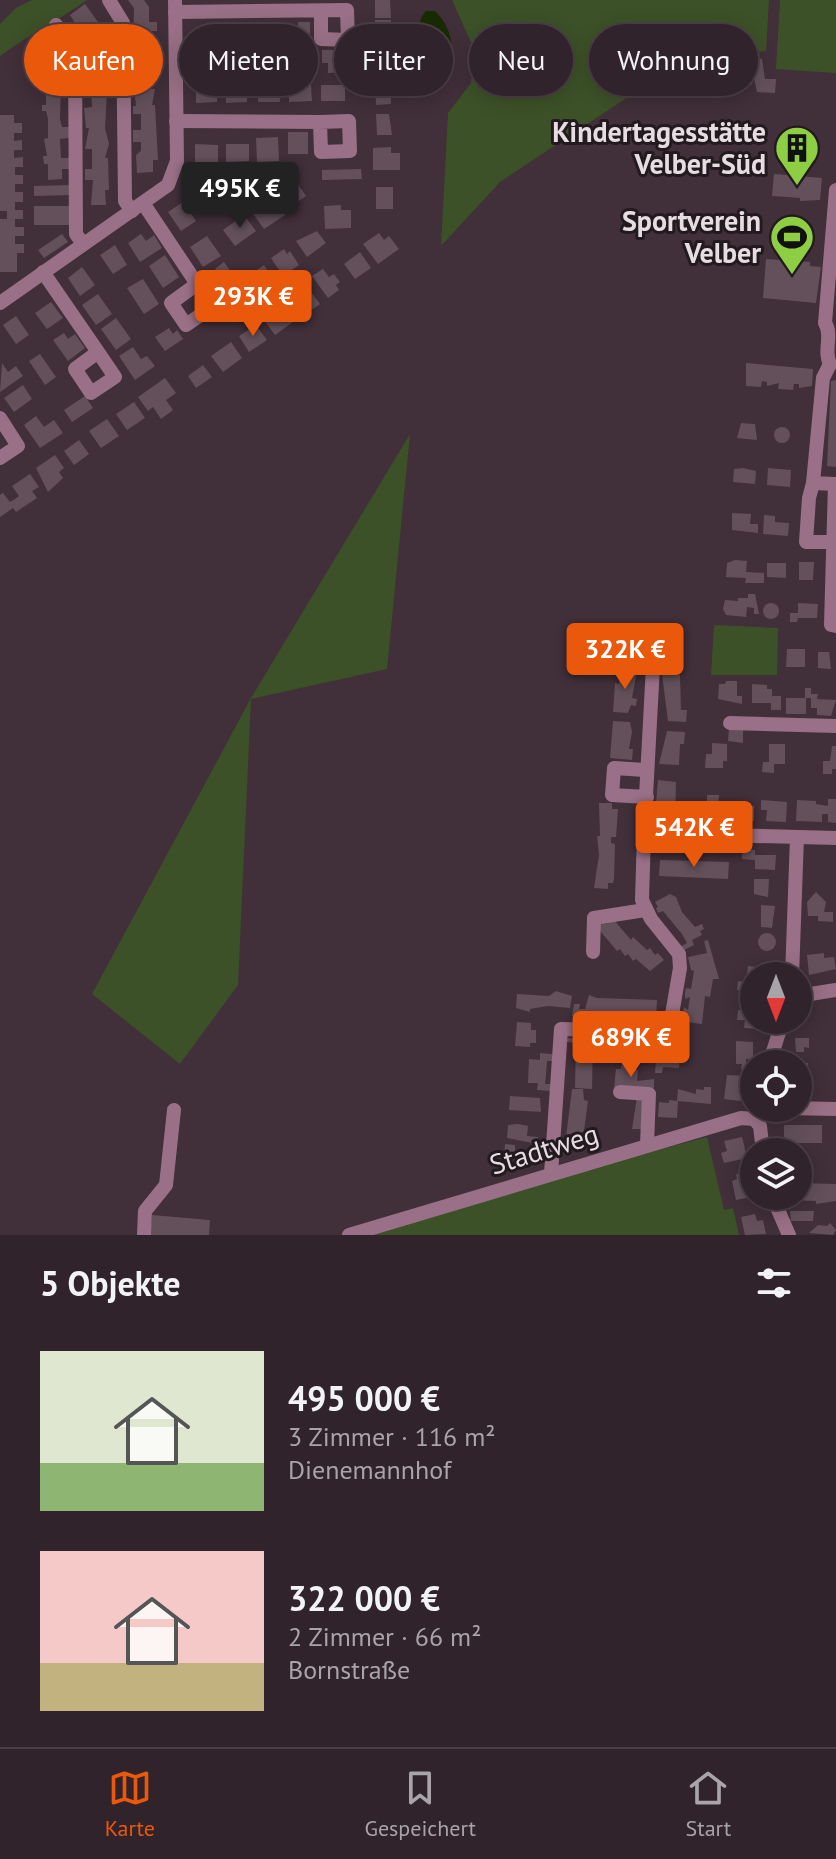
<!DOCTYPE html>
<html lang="de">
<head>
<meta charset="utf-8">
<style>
  :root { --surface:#31232b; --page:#392b33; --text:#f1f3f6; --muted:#a8a4a9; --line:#4c4047; --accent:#ea580c }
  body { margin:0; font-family:"PT Sans",sans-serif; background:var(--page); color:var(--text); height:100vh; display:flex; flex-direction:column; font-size:30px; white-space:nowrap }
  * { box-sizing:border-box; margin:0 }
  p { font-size:26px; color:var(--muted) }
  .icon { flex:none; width:44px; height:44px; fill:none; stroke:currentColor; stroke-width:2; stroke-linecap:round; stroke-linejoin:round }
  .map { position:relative; height:1235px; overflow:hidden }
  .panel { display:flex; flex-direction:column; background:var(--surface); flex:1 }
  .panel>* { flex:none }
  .guide { position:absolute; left:24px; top:24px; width:788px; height:72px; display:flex; gap:16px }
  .needle { width:52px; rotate:180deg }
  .tools { position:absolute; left:740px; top:962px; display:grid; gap:16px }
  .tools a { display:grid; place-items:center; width:72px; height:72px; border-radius:50%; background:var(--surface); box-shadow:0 4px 20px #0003,0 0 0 2px var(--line); font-size:40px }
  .price { position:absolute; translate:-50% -68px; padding:0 18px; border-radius:8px; background:var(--accent); color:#fff; font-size:26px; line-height:52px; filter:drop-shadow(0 2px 4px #0008) }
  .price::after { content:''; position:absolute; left:50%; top:48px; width:24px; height:18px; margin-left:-12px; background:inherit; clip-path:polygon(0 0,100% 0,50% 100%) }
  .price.on { background:#222; color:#fff }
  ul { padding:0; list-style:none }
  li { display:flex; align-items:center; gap:24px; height:200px; padding:0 40px }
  li span { display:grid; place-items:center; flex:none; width:224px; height:160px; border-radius:0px; color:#555 }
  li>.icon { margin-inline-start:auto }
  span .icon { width:96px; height:96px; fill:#fffc; stroke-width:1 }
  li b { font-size:34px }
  h2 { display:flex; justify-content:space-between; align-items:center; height:96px; padding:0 40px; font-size:34px }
  .pill { padding:0 28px; border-radius:36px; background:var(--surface); box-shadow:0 4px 20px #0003,0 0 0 2px var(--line); font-size:28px; line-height:72px }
  .pill.on { background:var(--accent); color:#fff }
  .dock { display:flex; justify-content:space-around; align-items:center; height:112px; border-top:2px solid var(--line); background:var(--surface); font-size:22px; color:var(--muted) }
  .dock a { display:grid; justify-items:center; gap:4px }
  .dock .on { color:var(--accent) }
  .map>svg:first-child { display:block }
  .green { fill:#3c5128 }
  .water { fill:#182c00 }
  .building { fill:#63505a }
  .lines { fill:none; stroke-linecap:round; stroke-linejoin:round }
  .minor { stroke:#997087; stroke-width:14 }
  .labels { text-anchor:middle; stroke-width:6; stroke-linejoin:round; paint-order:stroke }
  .poi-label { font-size:28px; font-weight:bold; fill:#e7dce2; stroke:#221a1e; text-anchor:end }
  .street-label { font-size:28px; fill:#e7dce2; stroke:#221a1e }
</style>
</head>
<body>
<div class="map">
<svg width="836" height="1235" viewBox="0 0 836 1235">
  <rect width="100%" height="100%" fill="#412f39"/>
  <g class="green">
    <path d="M32 0H87C59 20 28 35 0 56V24L16 8Z"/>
    <polygon points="452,0 769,0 766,51 755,52 752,86 741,78 717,75 673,80 634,93 500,182 441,246 448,113 471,83 474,49"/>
    <polygon points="780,0 836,0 836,73 776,69"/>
    <polygon points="410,434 387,669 251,699 238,985 180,1064 92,994 251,698"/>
    <polygon points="714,625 778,628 777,675 711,675"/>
    <polygon points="707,1137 724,1210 733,1208 739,1235 364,1235 538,1182"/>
  </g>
  <path class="water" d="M426 11H435C456 31 458 64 434 82 411 81 413 23 426 11Z"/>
  <g class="building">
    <polygon points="128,0 144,0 149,7 149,22 157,22 157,31 152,31 151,65 148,65 149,76 152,76 149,89 155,89 152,105 155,105 158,160 153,160 153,172 137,173 136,155 141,151 141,142 133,142 133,130 141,130 141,114 133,114 133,106 136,106 133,78 136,78 137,51 133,51 134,8"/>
    <polygon points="375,0 390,0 391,18 375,18"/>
    <polygon points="85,4 103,29 99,32 104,38 104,67 108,75 105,128 109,144 105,158 108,158 109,190 105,190 106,205 91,205 93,180 85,180 85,169 92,169 92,149 85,149 89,128 86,128 84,108 92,107 91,89 84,89 84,78 92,78 92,69 87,43 79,38 83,36 70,15"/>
    <rect x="375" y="20" width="16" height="25"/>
    <polygon points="298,22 310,22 310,39 298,39 298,48 287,48 287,27 298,27"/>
    <polygon points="233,23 244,24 244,41 233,41 233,51 224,51 224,27 233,27"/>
    <polygon points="267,23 279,23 278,40 267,40 267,49 257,49 257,27 267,27"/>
    <polygon points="202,24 214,24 214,41 204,41 204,50 194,50 194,29 203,29"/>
    <polygon points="42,33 49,50 61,42 64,47 51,56 60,69 52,74 61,86 60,119 62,127 69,127 69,138 60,139 61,158 69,158 69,169 62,169 62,179 48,180 48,164 44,164 43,156 47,156 44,139 48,138 48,119 46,111 42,111 42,105 46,105 46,92 40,82 48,77 26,45"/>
    <rect x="376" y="49" width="15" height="23"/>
    <polygon points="322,50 340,50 340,63 352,63 352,72 328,73 328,63 322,63"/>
    <polygon points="756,58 762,59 765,79 776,79 775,93 757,92 754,78"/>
    <polygon points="375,81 390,81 391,104 376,105"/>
    <polygon points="289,85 311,85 312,101 289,102"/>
    <rect x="321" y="85" width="24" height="16"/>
    <polygon points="196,86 217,86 217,102 196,103"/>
    <polygon points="226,86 247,86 247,102 226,103"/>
    <polygon points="258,86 279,86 280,102 258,102"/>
    <polygon points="376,114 389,114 392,135 377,135"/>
    <polygon points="0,115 14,115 14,123 22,123 22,133 14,133 14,141 22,140 22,150 14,150 14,158 23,157 23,167 15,167 15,175 23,175 23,184 15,184 15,192 23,192 23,202 15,202 15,210 23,210 23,219 15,219 15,227 24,227 24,236 15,236 15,244 24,244 24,253 17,253 17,272 0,272 0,219 7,219 7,211 0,211"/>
    <rect x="288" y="132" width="20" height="22"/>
    <polygon points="278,137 279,161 257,162 256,138"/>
    <polygon points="195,144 218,145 218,162 195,162"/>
    <polygon points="226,144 249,144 249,161 226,162"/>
    <polygon points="391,147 391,153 400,153 400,170 373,170 373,148"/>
    <polygon points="361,169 362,179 322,180 322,170"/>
    <polygon points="774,174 822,178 820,200 800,201 800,198 772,196"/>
    <polygon points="209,179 216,189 221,185 232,199 215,212 197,188"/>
    <polygon points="295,180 306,196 290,207 279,191"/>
    <polygon points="71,185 71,195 34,196 34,186"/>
    <rect x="376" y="187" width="17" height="22"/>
    <polygon points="265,191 285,215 264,229 246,204"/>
    <polygon points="183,202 196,221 181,231 168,212"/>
    <polygon points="341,205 341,210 351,210 351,228 325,229 324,206"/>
    <polygon points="34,206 72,206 73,225 34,225"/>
    <polygon points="244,215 256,231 235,246 223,230"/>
    <polygon points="317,231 326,243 307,257 296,241"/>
    <polygon points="379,233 384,240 389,236 399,249 378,264 363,244"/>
    <polygon points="62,234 68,242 44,258 38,250"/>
    <polygon points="141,234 146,241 154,235 162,248 140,262 128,243"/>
    <polygon points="207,236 221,256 203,267 190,247"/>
    <polygon points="115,245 127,265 113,274 100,255"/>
    <polygon points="284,249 287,254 290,251 299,265 283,276 271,258"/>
    <polygon points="360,252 371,268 355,279 344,264"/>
    <polygon points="165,255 179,277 163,288 149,266"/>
    <polygon points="766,259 810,262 810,266 821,267 816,303 763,298"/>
    <polygon points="224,262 248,296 238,302 215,269"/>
    <polygon points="264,265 273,280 253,293 244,279"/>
    <polygon points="82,267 95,285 80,296 68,278"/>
    <polygon points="323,269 329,277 334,274 340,282 336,285 339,290 328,298 312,276"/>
    <polygon points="143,279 159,304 144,314 127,288"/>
    <polygon points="303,291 305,295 310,291 320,304 301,318 289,301"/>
    <polygon points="98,294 112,314 96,325 82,305"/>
    <polygon points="51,302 63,318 47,329 35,313"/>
    <polygon points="278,310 280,313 285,310 293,322 275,335 264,320"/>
    <polygon points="16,316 29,335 16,344 3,325"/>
    <polygon points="116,318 131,339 116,350 101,329"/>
    <polygon points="256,325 267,340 249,352 239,336"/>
    <polygon points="169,328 173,334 177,330 183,339 165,351 155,337"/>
    <polygon points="64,333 68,339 75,334 85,348 68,361 53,340"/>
    <polygon points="231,342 242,358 223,372 211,356"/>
    <polygon points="133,347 141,359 147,356 155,366 135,380 119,356"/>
    <polygon points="40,354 56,377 45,385 29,361"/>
    <polygon points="2,363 8,372 16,366 23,376 0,392"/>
    <polygon points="746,363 813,369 812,386 799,388 799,384 794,384 793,390 778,389 779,383 767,386 767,382 762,381 761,387 746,386"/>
    <polygon points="203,365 212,377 196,388 188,376"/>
    <polygon points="165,378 176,393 166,400 173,410 161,419 153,407 148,411 138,397"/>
    <polygon points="836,380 836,467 827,466 831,381"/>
    <polygon points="23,385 32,399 14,412 4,398"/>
    <polygon points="85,396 93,408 72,422 64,410"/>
    <polygon points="134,402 145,418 127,430 116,414"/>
    <polygon points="36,416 44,427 54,420 63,433 40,448 24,425"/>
    <polygon points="107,419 119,436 101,448 89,431"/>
    <polygon points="741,423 755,424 757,440 737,438"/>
    <circle cx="782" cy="435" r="8"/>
    <polygon points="79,440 89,454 74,465 64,451"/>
    <polygon points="55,455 64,468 59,472 63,478 48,492 36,468"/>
    <polygon points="743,468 756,471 755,484 733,482 734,469"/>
    <polygon points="768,468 791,470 790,487 767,485"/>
    <polygon points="30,474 39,487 32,491 37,498 16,512 13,508 0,517 0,495 3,493 10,502 15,499 19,496 12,486"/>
    <polygon points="732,513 751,514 750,524 758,524 758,533 732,530"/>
    <polygon points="764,515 775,516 775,522 789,523 788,536 763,534"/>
    <polygon points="735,560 747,561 746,572 764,573 764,583 745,583 746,578 726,577 727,563"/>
    <polygon points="799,562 814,562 813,580 799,580"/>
    <polygon points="767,563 786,563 786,578 767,577"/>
    <polygon points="748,594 755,594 759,614 754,614 754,608 747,607 746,617 726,615 723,609 725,600 738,601 738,598 748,598"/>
    <circle cx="771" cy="611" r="8"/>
    <polygon points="798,603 818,604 817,618 798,618 797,622 790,622 790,613 798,613"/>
    <polygon points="787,649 805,649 805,667 786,667"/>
    <polygon points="818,652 829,652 831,669 818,668"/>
    <polygon points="626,668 637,671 632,698 637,699 636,706 631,705 628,713 613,712 615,683 619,684 620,670"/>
    <polygon points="662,674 680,675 681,710 687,710 686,722 668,721"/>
    <polygon points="726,681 737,681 737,696 742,696 742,704 718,699 719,684 725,684"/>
    <polygon points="752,684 767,685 767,689 772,689 772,696 781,696 781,710 771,710 771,703 752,703"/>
    <polygon points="805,688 811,688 811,694 818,694 817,699 836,700 831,716 817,715 817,708 811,708 811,698 805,698"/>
    <rect x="786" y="698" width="20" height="16"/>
    <polygon points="613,721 630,722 632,732 629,749 633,749 632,760 610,758"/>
    <polygon points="729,728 743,729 743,743 728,741"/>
    <polygon points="667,731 685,732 684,744 680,744 679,765 659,764"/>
    <polygon points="712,743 727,744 727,761 723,761 723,768 705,768 706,754 712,754"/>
    <polygon points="769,744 785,744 785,764 774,764 774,773 762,772 763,762 769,762"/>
    <polygon points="832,746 836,746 836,769 832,769 832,774 823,774 823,761 830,761"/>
    <polygon points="658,780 676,782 675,826 658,826 658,818 650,818 651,813 655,814"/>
    <polygon points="707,795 719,795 718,805 726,805 726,820 707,819"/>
    <polygon points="828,799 836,799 836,823 828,822 828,814 822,814 822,822 796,821 797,800 816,801 816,804 828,806"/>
    <polygon points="761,800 787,802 786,822 766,821 767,810 761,810"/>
    <polygon points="599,803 612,803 612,809 618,809 616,837 611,837 611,843 615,844 614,879 613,883 608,883 608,889 594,888 599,855 597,836 600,836"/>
    <polygon points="737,805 754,806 754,821 736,820"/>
    <polygon points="742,849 755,850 755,855 776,855 775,870 755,869 755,860 742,859"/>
    <polygon points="660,860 729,862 728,879 659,876"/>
    <polygon points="754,879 769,879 768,897 754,894"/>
    <polygon points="816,892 826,902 824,912 833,912 833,922 818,921 818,916 808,916 807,902"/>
    <polygon points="670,894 676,897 682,912 695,927 702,924 704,929 700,931 702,935 692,940 694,945 682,951 680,947 687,943 682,934 663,911 658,913 656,908 658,907 655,902"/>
    <polygon points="761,905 775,906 772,928 761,927"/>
    <polygon points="613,919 631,940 633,937 647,950 650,948 655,955 658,953 664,960 650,971 636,959 633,961 628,954 625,956 620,949 617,951 596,926 604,920 606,924"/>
    <circle cx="767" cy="942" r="9"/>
    <polygon points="708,940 719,979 713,979 710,997 705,996 702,1024 687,1022 688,1015 682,1017 684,1007 688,1010 690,997 685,999 685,993 686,988 691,989 694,971 691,970 688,957 707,953 704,941"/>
    <polygon points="824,953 824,958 834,957 836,969 809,975 807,955"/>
    <polygon points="748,966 774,969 773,976 754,976 754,992 737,990 738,981 746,982"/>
    <polygon points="556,991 572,996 570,1008 548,1006 530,1009 530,1012 516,1008 517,994 549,996"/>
    <polygon points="589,995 597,998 657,1000 656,1017 579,1012 579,1016 572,1016 574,1004 580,1004 579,1009 585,1009"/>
    <polygon points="738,1010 754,1011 758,1029 744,1028 745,1020 737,1020"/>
    <polygon points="517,1022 531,1023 531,1030 536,1030 536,1043 530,1043 530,1047 515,1046"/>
    <polygon points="567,1038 583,1039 583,1043 593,1044 592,1089 575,1088 576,1043 567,1042"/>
    <polygon points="621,1038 646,1040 645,1056 619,1054"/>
    <polygon points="795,1038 809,1038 809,1048 804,1047 804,1052 796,1052"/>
    <polygon points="736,1041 753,1042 753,1059 746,1059 746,1064 752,1064 752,1069 741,1069 742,1064 736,1064"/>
    <polygon points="540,1053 552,1054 552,1061 547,1061 546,1075 545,1084 550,1084 550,1091 537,1090 538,1083 528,1083 529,1059 540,1060"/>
    <polygon points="664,1053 680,1054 679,1068 663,1067 662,1073 655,1073 656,1060 664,1060"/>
    <polygon points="801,1063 808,1063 808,1076 811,1079 807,1082 807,1095 798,1094 798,1065"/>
    <polygon points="621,1065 638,1070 637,1081 654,1079 654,1088 614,1088 616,1069 621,1069"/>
    <polygon points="727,1075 746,1076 745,1095 740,1101 724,1099"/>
    <polygon points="704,1087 711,1087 711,1104 677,1101 678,1089 696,1094 696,1089 704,1090"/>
    <polygon points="572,1089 583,1089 584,1100 588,1101 582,1146 565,1145"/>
    <polygon points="510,1096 540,1098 541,1112 509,1110"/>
    <polygon points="637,1097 647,1097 645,1129 632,1129"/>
    <polygon points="669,1100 678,1101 677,1118 658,1117 659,1102 669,1103"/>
    <polygon points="518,1124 528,1126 527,1136 538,1137 538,1144 507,1138 508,1125"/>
    <rect x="784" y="1125" width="38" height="18"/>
    <polygon points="742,1137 747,1158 724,1163 721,1153 727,1151 724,1141"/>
    <polygon points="505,1144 515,1145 515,1150 533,1152 533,1161 514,1164 514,1159 504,1159"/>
    <polygon points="749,1164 753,1183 748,1184 751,1197 736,1200 732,1181 737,1179 736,1174 741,1173 739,1166"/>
    <polygon points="798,1183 836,1184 836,1201 816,1204 816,1201 790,1200 790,1196 798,1196"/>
    <polygon points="790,1211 814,1211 813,1221 791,1221"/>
    <polygon points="755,1214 757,1221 763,1220 766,1234 745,1235 741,1217"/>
    <polygon points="152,1215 210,1220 209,1235 150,1235"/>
    <polygon points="830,1223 836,1230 833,1235 809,1233 818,1225 827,1226"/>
  </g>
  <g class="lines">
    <g class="minor">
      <polyline points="109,0 123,23 125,201 132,211"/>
      <polyline points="175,12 347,10 348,40 321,39 321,11"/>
      <polyline points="56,25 75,53 76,234 83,244"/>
      <polyline points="176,121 320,122 321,152 350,151 349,121 320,122"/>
      <polyline points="143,203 197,284 171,303 186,325 212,307 197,284"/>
      <polyline points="43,272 98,352 75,369 91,393 115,377 98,352"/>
      <polyline points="0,303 168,185 177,161 175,0"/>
      <polyline points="830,364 823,378 813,483 835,484 832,589 836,589"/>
      <path d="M830 364C823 351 833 335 825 323L836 190"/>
      <polyline points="0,418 18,446 0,458"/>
      <polyline points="813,483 809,498 806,542 834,542"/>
      <polyline points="832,589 831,625 836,626"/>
      <polyline points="653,666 644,833 836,838"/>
      <polyline points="730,723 836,726"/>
      <polyline points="645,770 614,768 612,795 647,797"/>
      <polyline points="593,952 594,918 645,910"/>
      <polyline points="792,976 797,837"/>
      <polyline points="798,996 836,990"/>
      <polyline points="769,1064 783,1020"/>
      <polyline points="620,1092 649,1094 647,1145"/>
      <polyline points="786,1108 836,1109"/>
      <polyline points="754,1119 760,1126 763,1152"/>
      <polyline points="551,1174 561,1029 669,1032 680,968 679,954 651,919 642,900 644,833"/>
      <polyline points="772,1196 789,1235"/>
      <polyline points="144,1235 145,1211 166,1185 174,1110"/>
      <polyline points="349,1235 741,1118 754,1119"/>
    </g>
  </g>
  <defs>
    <g id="building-pin" transform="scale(2.3)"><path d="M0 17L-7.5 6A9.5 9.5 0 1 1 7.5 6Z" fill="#8ece43" stroke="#221a1e"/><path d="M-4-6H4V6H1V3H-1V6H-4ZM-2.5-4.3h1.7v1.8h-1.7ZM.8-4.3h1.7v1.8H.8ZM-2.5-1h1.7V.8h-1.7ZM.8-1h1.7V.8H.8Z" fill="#111"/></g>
    <g id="stadium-pin" transform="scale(2.3)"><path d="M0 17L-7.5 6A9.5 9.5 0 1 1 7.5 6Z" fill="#8ece43" stroke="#221a1e"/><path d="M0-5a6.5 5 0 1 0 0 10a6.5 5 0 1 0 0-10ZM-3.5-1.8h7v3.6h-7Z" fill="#111"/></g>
  </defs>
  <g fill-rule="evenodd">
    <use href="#building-pin" x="797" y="148"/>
    <use href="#stadium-pin" x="792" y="237"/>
  </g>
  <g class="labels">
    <g class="poi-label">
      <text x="766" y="142">Kindertagesstätte<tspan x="766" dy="32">Velber-Süd</tspan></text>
      <text x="761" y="231">Sportverein<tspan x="761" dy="32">Velber</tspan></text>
    </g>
    <g class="street-label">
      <text transform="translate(544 1149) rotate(-17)" y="10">Stadtweg</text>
    </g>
  </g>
</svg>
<div class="tools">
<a><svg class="needle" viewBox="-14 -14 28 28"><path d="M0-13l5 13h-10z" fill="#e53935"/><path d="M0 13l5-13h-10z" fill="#a8a4a9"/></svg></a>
<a><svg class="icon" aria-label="locate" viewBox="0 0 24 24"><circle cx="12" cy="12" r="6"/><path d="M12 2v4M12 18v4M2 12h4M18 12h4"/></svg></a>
<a><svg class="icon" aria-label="layers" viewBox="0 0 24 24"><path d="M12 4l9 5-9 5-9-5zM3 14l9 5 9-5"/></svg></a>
</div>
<b class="price on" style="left:240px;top:230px">495K €</b>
<b class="price" style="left:253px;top:338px">293K €</b>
<b class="price" style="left:625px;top:691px">322K €</b>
<b class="price" style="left:694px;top:869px">542K €</b>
<b class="price" style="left:631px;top:1079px">689K €</b>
<div class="guide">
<a class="pill on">Kaufen</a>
<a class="pill">Mieten</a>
<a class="pill">Filter</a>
<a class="pill">Neu</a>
<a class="pill">Wohnung</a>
</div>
</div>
<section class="panel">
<h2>5 Objekte<svg class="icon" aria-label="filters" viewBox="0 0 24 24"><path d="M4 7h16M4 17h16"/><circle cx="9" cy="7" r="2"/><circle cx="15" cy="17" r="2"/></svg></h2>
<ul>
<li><span style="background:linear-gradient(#dfe7d0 70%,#8fb573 0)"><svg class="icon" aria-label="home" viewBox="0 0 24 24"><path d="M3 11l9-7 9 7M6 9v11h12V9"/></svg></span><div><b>495 000 €</b><p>3 Zimmer · 116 m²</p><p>Dienemannhof</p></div></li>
<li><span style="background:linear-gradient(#f6c9c9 70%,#c2b280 0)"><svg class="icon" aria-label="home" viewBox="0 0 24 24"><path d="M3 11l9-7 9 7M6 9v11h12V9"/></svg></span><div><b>322 000 €</b><p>2 Zimmer · 66 m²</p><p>Bornstraße</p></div></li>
</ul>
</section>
<nav class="dock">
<a class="on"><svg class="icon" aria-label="map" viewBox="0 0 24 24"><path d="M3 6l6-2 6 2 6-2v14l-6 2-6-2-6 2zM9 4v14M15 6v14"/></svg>Karte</a>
<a><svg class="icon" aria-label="saved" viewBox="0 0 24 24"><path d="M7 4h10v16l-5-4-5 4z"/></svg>Gespeichert</a>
<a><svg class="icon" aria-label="home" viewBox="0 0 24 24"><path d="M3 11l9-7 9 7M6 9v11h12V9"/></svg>Start</a>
</nav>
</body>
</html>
